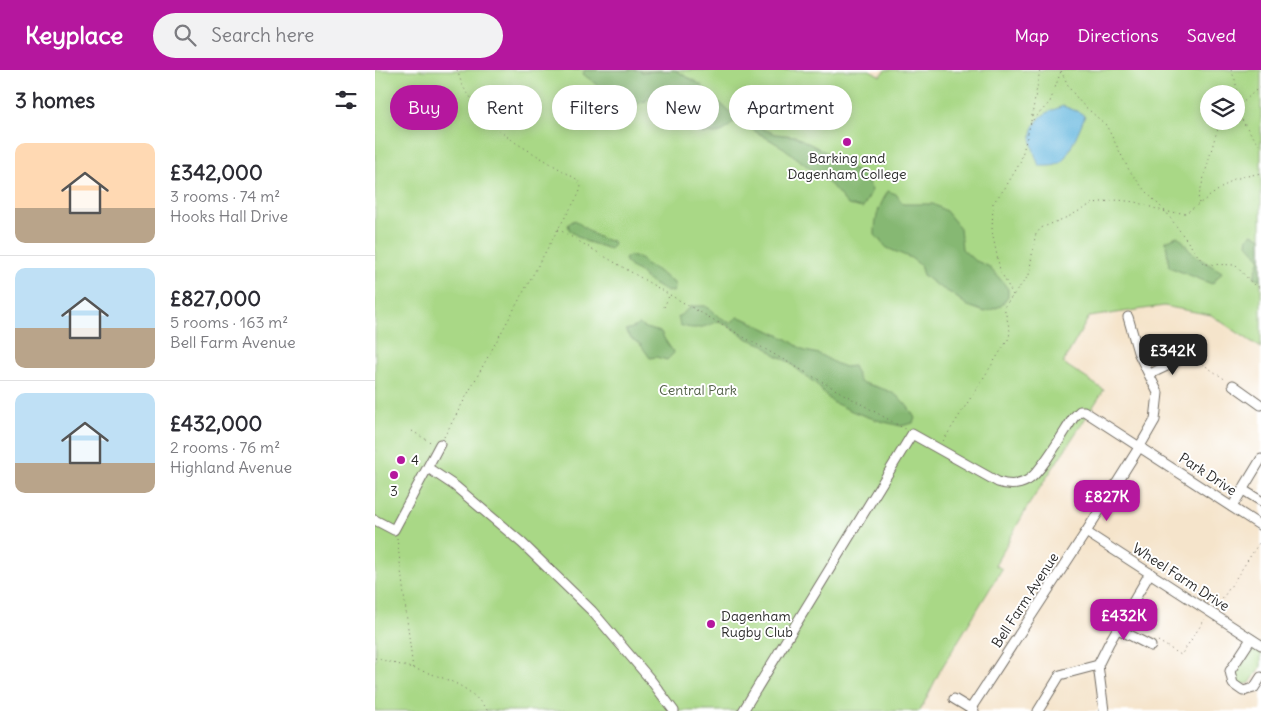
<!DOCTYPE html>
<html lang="en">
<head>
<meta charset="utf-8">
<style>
  :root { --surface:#fff; --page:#f2f2f3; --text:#2b2b33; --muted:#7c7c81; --line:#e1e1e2; --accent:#b5179e }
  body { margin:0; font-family:Delius,sans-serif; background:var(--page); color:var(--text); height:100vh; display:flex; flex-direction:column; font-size:19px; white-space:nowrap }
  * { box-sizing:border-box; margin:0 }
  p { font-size:16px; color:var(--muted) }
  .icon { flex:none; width:28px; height:28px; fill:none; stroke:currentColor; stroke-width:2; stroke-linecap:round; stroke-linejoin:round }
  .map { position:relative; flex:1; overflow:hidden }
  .side { display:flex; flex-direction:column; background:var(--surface); width:375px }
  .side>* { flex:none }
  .guide { position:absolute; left:15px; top:15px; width:475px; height:45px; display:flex; gap:10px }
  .tools { position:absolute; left:825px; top:15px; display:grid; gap:10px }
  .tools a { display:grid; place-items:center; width:45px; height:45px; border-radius:50%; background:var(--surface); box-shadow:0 2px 12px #0003; font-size:25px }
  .price { position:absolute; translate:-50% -42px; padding:0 11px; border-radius:10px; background:var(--accent); color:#fff; font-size:16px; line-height:32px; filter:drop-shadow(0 1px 2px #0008) }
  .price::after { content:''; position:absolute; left:50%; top:30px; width:15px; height:11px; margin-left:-8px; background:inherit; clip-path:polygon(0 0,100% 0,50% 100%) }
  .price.selected { background:#222; color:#fff }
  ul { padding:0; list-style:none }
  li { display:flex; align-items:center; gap:15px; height:125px; padding:0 15px }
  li+li { border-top:1px solid var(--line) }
  li span { display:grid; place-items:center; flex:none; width:140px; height:100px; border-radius:10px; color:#555 }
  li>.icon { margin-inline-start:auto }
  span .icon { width:60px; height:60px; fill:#fffc; stroke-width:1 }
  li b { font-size:21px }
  h2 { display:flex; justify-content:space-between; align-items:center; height:60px; padding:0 15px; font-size:21px }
  .tag { padding:0 18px; border-radius:22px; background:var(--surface); box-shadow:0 2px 12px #0003; font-size:18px; line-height:45px }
  .tag.selected { background:var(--accent); color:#fff }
  header { display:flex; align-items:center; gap:30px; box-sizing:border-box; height:70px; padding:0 25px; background:var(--accent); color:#fff }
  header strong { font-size:24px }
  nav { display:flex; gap:28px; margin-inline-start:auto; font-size:18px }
  .search { width:350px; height:45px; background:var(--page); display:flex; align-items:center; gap:12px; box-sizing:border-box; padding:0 18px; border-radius:28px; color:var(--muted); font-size:19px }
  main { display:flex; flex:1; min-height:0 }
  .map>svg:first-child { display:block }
  .green { fill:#a9d886; stroke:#6a8258; fill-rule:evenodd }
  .forest { fill:#86b873; stroke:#58724f }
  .water { fill:#62b6de; stroke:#467084 }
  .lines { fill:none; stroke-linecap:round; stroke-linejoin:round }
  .minor-casing { stroke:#726c63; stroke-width:11 }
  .path { stroke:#726c63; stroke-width:1; stroke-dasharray:1 4; stroke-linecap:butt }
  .minor { stroke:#fff; stroke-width:9 }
  .poi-dot { fill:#b5179e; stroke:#fff; stroke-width:2 }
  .labels { text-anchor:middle; stroke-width:4; stroke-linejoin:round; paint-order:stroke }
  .poi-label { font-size:14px; fill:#2b2b2b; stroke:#fff }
  .park-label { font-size:14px; fill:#515f46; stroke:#fff }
  .street-label { font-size:14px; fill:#2b2b2b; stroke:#fff }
</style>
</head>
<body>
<header>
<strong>Keyplace</strong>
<div class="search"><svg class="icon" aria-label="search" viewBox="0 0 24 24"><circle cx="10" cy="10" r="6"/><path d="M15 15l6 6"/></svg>Search here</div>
<nav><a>Map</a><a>Directions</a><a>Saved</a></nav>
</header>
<main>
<section class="side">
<h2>3 homes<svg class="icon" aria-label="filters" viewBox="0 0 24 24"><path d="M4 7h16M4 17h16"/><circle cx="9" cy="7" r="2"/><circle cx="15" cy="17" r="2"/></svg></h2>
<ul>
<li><span style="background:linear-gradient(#ffd9b3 65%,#b9a48a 0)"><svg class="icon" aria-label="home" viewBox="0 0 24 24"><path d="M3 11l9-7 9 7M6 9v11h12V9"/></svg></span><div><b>£342,000</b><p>3 rooms · 74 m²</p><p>Hooks Hall Drive</p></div></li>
<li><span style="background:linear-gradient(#bfe0f5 60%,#b9a48a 0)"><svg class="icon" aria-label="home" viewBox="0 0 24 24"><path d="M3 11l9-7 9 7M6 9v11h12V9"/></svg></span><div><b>£827,000</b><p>5 rooms · 163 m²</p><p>Bell Farm Avenue</p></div></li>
<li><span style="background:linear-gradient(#bfe0f5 70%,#b9a48a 0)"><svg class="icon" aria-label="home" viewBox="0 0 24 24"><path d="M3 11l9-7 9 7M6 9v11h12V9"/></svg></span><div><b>£432,000</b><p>2 rooms · 76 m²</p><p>Highland Avenue</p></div></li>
</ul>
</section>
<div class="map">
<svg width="886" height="641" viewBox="0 0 886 641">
  <rect width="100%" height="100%" fill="#fff"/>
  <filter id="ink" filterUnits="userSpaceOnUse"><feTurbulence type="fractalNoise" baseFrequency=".02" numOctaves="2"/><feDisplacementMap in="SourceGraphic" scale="10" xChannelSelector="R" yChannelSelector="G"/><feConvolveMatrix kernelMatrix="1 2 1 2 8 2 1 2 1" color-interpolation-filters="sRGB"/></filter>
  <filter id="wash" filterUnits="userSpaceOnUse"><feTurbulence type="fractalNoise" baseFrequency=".0096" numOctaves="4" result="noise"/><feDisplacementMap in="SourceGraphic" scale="20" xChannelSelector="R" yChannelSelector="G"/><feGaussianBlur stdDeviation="1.12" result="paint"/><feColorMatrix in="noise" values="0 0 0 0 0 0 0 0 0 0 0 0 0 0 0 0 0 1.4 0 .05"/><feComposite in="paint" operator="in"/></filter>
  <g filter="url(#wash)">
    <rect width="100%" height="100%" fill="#f5e4cb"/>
    <g class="green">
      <path d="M0 0H495L505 6 510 0H886V278L836 245 789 236 714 247 688 293 729 320 653 436 620 495 627 499 566 599 545 641H0ZM834 24H861V51H834Z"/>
      <polygon points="875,576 886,582 886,596 875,613 866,615 859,611 858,602"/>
    </g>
    <g class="forest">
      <polygon points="210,0 264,0 267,2 300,0 326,15 361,48 401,64 420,66 454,84 490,107 497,120 488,138 473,135 456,115 409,78 364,52 360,51 350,60 341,64 327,63 307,50 292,25 281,20 271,31 262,34 242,31 208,4"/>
      <path d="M513 121 521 124 528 134H558L571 141 585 158 587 179 599 190 613 196 626 210 633 219V226L626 236 610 242 593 236 577 224 561 215 548 205 545 195 536 188 512 178 500 165C500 145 504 137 513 121Z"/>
      <path d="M200 150C210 158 224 171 238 171L239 175 235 179 210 171 195 161 193 154Z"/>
      <polygon points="878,163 886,168 886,210 879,207 885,188 872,173 873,167"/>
      <path d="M802 166C808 169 810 175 814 180 824 190 836 195 847 202L837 214 794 197 791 171Z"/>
      <path d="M254 186C262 187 268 189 272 196L277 197 299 213 300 218 298 222C286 221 271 210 264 201 257 198 253 197 250 189Z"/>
      <path d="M317 236H330L337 240 343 246 355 253 363 247 370 249 412 269 430 281 444 284 462 294 470 297 478 296 485 312C512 320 525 321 540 348L538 353 526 356 505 351 479 342 457 332 441 314 412 291 399 284 389 275 373 269 354 256 344 251C330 257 320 261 305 255L303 247Z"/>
      <polygon points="264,254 270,258 286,262 290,270 299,283 292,290 281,287 275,288 265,274 257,269 250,260 258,258"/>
    </g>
    <path class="water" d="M688 36 704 42 710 46C705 57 694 86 685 93 679 97 671 96 664 96 658 79 650 63 666 47 671 42 681 39 688 36Z"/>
  </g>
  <g filter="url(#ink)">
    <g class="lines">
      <g class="minor-casing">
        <g id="minor">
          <polyline points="775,304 811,287"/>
          <polyline points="858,315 886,335"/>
          <polyline points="53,398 80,416 147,473 217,541 275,609 299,641"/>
          <polyline points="868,420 886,431"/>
          <polyline points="857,437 886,389"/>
          <polyline points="0,450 19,460 65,374"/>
          <polyline points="711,462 886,575"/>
          <polyline points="743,559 776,576"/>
          <polyline points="876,569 855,601 858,614 868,621 879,618 886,607"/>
          <polyline points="579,629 599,641"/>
          <polyline points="596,638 711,462 765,376 780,350 783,323 763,282 753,247"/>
          <path d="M368 641 537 364 623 412C634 416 643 416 653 410 666 403 690 360 699 347L705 341H709L886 456"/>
          <polyline points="663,641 685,605 723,595"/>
          <polyline points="729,641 723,595 734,573 775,503"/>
        </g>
      </g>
      <g class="path">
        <polyline points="856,0 861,12 861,24"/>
        <polyline points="686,1 695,19 706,33 731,55 754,100 771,122 791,142 829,194 860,195 879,215 886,218"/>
        <path d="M861 31C862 49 877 63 886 78"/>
        <polyline points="862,38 880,21 886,17"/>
        <polyline points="656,51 665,0"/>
        <polyline points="824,133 823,129 840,67 843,59 849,51"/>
        <polyline points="183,159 295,225 530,359"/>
        <polyline points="638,225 625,200 617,162 618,133 630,118 645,93 656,52 675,32 686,1 688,0"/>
        <polyline points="289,237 294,226"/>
        <polyline points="819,288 851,310"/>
        <polyline points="37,361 57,373"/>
        <polyline points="69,367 183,159 204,124 206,117 205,114 203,110 141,73 117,56 88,17 82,0"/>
        <polyline points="568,371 634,268 635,261 629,237 654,205 659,172 661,164 666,158 695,146 718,133 743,130 760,132 791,142 811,143 859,109 886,103"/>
        <polyline points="22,468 38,599"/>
        <polyline points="842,537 886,470"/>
        <polyline points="783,571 806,585 830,549"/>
        <path d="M0 588C27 596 77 606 97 624 103 629 108 635 113 641"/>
      </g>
      <use href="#minor" class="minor"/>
    </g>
  </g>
  <g class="poi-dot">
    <circle cx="472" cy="72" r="5"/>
    <circle cx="26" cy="390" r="5"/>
    <circle cx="19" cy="405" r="5"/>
    <circle cx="336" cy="554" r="5"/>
  </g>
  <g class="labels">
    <g class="poi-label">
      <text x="472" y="93">Barking and<tspan x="472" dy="16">Dagenham College</tspan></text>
      <text x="36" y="395" text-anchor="start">4</text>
      <text x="19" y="426">3</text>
      <text x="346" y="551" text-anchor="start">Dagenham<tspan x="346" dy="16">Rugby Club</tspan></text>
    </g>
    <g class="park-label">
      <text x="323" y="325">Central Park</text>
    </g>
    <g class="street-label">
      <text transform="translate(833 404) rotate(33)" y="5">Park Drive</text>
      <text transform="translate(806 507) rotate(33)" y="5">Wheel Farm Drive</text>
      <text transform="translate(650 530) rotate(-57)" y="5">Bell Farm Avenue</text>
    </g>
  </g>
</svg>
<div class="tools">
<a><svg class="icon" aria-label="layers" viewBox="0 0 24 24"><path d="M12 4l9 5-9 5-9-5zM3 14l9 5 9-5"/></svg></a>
</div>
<b class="price selected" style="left:798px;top:306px">£342K</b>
<b class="price" style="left:732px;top:452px">£827K</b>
<b class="price" style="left:749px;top:571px">£432K</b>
<div class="guide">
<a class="tag selected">Buy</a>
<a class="tag">Rent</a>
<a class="tag">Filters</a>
<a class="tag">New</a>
<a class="tag">Apartment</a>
</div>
</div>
</main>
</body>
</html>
